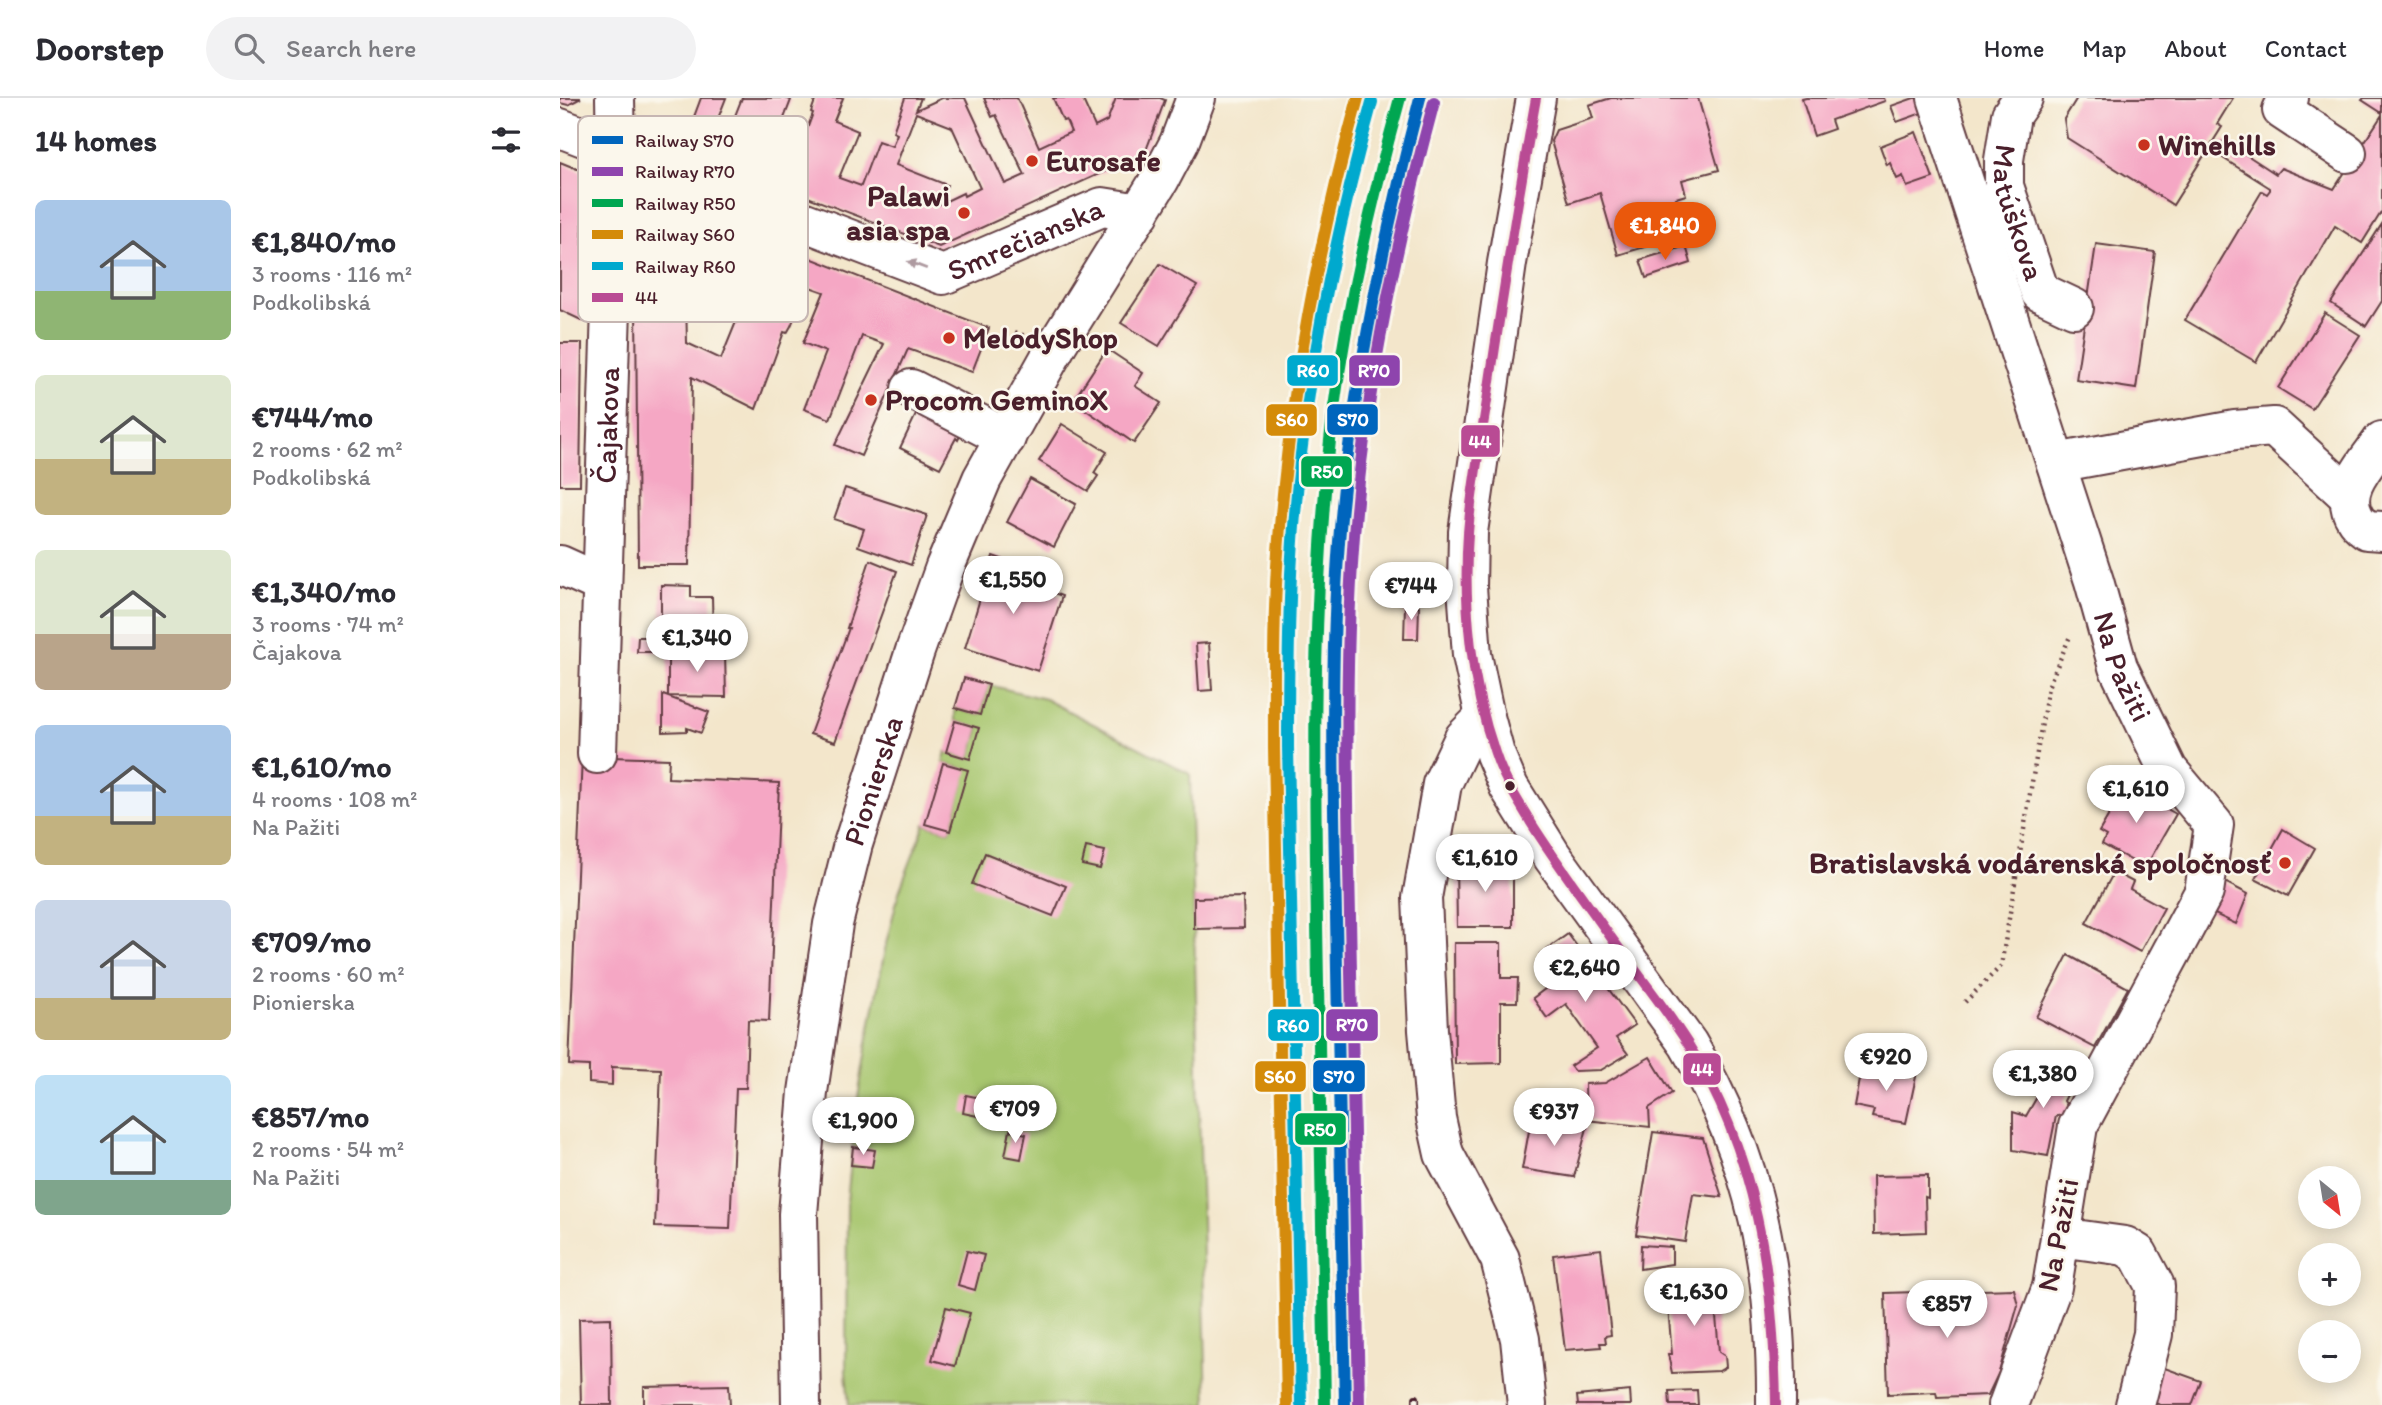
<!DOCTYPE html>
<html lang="en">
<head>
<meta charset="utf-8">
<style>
  :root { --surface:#fff; --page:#f2f2f3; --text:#2b2b33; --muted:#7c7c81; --line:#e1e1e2; --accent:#ea580c }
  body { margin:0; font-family:Itim,sans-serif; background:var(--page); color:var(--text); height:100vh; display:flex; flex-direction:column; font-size:26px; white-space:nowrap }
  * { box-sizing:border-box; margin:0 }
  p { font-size:23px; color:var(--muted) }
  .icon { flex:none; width:38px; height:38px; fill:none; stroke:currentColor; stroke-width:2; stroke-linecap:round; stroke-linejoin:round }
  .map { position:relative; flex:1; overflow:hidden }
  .side { display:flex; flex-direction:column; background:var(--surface); width:560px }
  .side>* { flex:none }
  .needle { width:46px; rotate:150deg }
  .tools { position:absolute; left:1738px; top:1068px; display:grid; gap:14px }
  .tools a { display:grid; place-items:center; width:63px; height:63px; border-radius:50%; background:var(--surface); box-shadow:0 4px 18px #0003; font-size:35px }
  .price { position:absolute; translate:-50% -60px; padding:0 16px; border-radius:24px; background:#fff; color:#222; font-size:23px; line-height:46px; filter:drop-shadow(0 2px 4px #0008) }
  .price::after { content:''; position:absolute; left:50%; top:42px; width:21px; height:16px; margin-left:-10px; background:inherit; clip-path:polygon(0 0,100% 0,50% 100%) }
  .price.selected { background:var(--accent); color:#fff }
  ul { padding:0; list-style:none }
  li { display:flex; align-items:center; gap:21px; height:175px; padding:0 35px }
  li span { display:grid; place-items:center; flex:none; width:196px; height:140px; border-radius:10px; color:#555 }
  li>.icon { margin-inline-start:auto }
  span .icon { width:84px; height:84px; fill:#fffc; stroke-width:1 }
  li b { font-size:30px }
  h2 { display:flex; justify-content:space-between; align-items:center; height:84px; padding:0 35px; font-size:30px }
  header { display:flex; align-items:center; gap:42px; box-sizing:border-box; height:98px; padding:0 35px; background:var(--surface); border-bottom:2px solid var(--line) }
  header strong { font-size:33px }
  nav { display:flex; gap:38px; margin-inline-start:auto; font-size:24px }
  .search { width:490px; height:63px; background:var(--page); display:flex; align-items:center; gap:18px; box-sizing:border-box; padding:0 24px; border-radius:38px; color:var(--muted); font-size:26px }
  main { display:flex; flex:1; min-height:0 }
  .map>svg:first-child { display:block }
  .green { fill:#a7c66e; stroke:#78724c; stroke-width:2 }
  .building { fill:#f5a7c4; fill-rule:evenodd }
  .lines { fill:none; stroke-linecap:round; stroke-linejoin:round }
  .minor-casing { stroke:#633d43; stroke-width:42 }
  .path { stroke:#633d43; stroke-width:4.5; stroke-dasharray:2 5; stroke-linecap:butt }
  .minor { stroke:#fff; stroke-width:38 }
  .rail-casing { stroke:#4a1f2b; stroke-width:8 }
  .rail { stroke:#fbf7ec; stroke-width:5; stroke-dasharray:16; stroke-linecap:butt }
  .bus-1-casing { stroke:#fbf7ec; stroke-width:16 }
  .bus-1 { stroke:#b94b94; stroke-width:10 }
  .rail-1-casing { stroke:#fbf7ec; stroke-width:18 }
  .rail-2-casing { stroke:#fbf7ec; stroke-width:18 }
  .rail-3-casing { stroke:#fbf7ec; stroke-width:18 }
  .rail-4-casing { stroke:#fbf7ec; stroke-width:18 }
  .rail-5-casing { stroke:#fbf7ec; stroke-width:18 }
  .rail-1 { stroke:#0065bd; stroke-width:12 }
  .rail-2 { stroke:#8e44ad; stroke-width:12 }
  .rail-3 { stroke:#00a651; stroke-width:12 }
  .rail-4 { stroke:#d48b09; stroke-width:12 }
  .rail-5 { stroke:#00a9ce; stroke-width:12 }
  .oneway { fill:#ae9aa0 }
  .poi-dot { fill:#c8321e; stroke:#fbf7ec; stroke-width:2.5 }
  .bus-dot { fill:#4a1f2b; stroke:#fbf7ec; stroke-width:2.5 }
  .labels { text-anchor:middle; stroke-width:5; stroke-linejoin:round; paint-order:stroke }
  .poi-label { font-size:30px; font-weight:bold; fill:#4a1f2b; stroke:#fbf7ec; text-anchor:start }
  .street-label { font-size:30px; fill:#4a1f2b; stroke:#fbf7ec }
  .key { fill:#fbf7ec; stroke:#c6b6b2; stroke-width:2 }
  .key-label { font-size:19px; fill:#4a1f2b }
  .line-badge { stroke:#fbf7ec; stroke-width:2.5 }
  .badge-label { font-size:19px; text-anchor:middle; font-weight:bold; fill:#fff }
</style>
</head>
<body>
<header>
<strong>Doorstep</strong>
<div class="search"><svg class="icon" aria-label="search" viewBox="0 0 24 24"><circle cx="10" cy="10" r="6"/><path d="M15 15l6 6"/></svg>Search here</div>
<nav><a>Home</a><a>Map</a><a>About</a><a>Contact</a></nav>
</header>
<main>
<section class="side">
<h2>14 homes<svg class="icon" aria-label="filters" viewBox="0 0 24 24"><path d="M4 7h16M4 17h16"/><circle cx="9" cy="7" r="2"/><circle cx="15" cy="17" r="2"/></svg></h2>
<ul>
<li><span style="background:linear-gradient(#a9c7e8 65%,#8fb573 0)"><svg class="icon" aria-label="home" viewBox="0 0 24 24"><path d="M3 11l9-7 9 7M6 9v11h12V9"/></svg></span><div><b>€1,840/mo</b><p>3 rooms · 116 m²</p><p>Podkolibská</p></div></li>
<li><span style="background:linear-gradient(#dfe7d0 60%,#c2b280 0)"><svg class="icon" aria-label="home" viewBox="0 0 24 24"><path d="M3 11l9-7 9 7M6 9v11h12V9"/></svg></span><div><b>€744/mo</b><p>2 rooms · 62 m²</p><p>Podkolibská</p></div></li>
<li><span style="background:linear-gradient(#dfe7d0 60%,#b9a48a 0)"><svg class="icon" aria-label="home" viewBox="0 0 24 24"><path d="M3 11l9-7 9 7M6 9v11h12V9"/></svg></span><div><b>€1,340/mo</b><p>3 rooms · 74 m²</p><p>Čajakova</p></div></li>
<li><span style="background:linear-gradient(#a9c7e8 65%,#c2b280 0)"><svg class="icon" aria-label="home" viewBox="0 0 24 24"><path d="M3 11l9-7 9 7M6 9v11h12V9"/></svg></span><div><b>€1,610/mo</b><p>4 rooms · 108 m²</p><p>Na Pažiti</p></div></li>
<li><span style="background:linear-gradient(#c9d6e8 70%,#c2b280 0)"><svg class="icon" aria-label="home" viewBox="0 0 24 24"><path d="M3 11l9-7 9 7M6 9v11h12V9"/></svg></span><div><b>€709/mo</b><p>2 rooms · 60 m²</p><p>Pionierska</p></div></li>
<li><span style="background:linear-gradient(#bfe0f5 75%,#7fa58c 0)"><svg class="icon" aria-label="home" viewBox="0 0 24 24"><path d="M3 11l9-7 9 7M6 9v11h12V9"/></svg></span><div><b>€857/mo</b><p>2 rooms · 54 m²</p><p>Na Pažiti</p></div></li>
</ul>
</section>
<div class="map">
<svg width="1822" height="1307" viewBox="0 0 1822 1307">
  <rect width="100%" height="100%" fill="#fbf7ec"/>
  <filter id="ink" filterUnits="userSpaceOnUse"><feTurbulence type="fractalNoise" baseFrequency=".0143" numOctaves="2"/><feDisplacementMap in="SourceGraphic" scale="14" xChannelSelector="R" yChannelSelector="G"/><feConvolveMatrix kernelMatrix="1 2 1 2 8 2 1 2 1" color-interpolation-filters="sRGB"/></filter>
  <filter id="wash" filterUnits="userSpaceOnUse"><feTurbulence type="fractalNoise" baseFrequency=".00686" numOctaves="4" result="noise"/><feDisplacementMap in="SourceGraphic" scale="28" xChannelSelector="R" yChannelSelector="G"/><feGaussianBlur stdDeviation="1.57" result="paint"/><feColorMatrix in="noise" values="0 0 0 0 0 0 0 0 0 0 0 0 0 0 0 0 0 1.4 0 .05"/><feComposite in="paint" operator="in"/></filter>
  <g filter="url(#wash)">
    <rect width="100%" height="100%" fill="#f3e6cb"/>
    <polygon class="green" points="429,587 485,601 630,676 647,1307 289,1307 286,1274 287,1104 296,1012 307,945 326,846 339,794 365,726 390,733 407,672 383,665 386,654 410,661 419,631 395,623 395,610 420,617"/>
    <g id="blocks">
      <g class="building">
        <polygon points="0,0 21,0 8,7 0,5"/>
        <path d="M141 0H166L157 23 171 28 182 0H225L231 2 210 57 234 67 253 15 251 14 256 0H283L274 23 298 33 279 80 301 88 318 43 332 48 337 36 333 34 345 0H361L356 12 382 0H405L445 86 465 77 436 17 432 19 424 0H457L479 49 511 34 506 22 503 23 493 0H522L535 29 547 23 556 0H600L605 2 585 55 379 149 122 51ZM356 15 392 29 420 90 404 98 403 95 380 106 387 87 336 67Z"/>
        <polygon points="1051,0 1138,0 1159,72 1122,82 1126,97 1116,100 1119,109 1096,116 1104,143 1058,157 1040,95 1009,105 991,43 996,32 1033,20 1029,7"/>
        <polygon points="1246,0 1324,0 1325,3 1271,22 1274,31 1254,38 1242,1"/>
        <polygon points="1354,0 1357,0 1362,15 1337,24 1331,8"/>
        <polygon points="1517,0 1673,0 1657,26 1662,29 1613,107 1507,40 1504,21"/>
        <polygon points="1804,0 1822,0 1822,15 1802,2"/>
        <polygon points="1822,17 1822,113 1802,145 1775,128 1696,264 1625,222 1702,93 1707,96 1710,92 1710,90 1655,55 1664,42 1716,76 1721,70 1774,91"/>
        <polygon points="1356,34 1373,80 1347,89 1343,78 1337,81 1330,65 1327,67 1320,48"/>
        <polygon points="0,64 22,73 23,223 0,212"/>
        <polygon points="87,96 429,230 412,274 348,251 301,358 275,347 324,246 302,238 270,321 244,311 266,254 243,245 264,194 247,188 231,228 227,235 224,234 196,311 132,279 129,467 78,467 76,204 126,201 127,245 161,261 178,219 182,220 184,216 182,215 200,174 177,166 165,201 142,193 152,166 78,137 78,103"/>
        <polygon points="1822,126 1822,203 1806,228 1771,205"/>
        <polygon points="1536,146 1595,154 1576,291 1516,282"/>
        <polygon points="1126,148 1131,165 1086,180 1080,162"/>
        <polygon points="600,166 637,188 599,248 561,225"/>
        <polygon points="1765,215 1800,237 1752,311 1718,290"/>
        <polygon points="0,245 22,245 20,387 0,387"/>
        <polygon points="547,251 583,275 575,288 601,305 574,345 513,303"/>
        <polygon points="361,306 405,328 398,342 396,340 380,370 340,350"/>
        <polygon points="502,326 547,354 534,375 538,378 528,393 479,363"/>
        <polygon points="470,381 516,406 494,449 447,424"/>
        <polygon points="285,390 367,417 351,467 298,448 304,431 274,421"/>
        <polygon points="433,458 475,473 470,486 502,498 478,573 405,550"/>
        <polygon points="310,462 337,473 275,644 250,636 289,530 287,530"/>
        <polygon points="101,487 131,488 131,499 152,499 153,539 104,539 104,554 77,554 78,539 101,539"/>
        <polygon points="845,508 859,508 858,541 844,541"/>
        <polygon points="649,545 652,592 639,593 636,546"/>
        <polygon points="108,554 165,554 166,599 108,598"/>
        <polygon points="404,580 429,587 420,617 395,610"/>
        <polygon points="103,597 149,614 141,635 127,630 127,633 103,634"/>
        <polygon points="395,623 419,630 410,661 386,654"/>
        <polygon points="22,658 109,661 108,680 219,685 209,923 188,922 186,990 176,990 170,1131 95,1129 101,971 52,969 52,987 29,985 29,968 9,967"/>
        <polygon points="383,665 408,672 390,733 365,726"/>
        <polygon points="1569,682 1589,693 1586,699 1616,716 1585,770 1542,746 1546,738 1539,734"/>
        <polygon points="1723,731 1755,750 1728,798 1695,781"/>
        <polygon points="526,749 545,753 540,771 522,767"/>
        <polygon points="425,755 506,788 493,818 412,786"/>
        <polygon points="896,764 953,764 953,829 897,829"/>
        <polygon points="1554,774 1573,784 1570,791 1604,810 1580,854 1526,825"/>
        <polygon points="1661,782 1688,796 1676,826 1646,812"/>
        <polygon points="683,799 684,830 634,831 634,800"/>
        <polygon points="1008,836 1075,927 1056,940 1068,956 1041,972 1014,973 1010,968 1037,950 1006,906 987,920 973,900 998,881 980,856"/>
        <polygon points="894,845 941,845 941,880 958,880 957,904 941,904 941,965 895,966"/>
        <polygon points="1508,857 1568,890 1535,950 1476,919"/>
        <polygon points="1090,959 1112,995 1089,1010 1090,1029 1026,1022 1025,986 1045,985"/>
        <polygon points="1484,960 1517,977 1504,1003 1509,1011 1507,1017 1496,1018 1488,1058 1453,1052 1453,1014 1466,1018 1481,992 1471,988"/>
        <polygon points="1322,967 1357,974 1346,1025 1312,1019 1314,1012 1294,1008 1301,970 1321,974"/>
        <polygon points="406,997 445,1005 441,1023 403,1015"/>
        <polygon points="971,1022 1027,1030 1014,1079 962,1071"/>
        <polygon points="450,1032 466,1036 461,1061 445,1058"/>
        <polygon points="1093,1034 1143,1040 1162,1099 1133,1096 1125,1144 1076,1137"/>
        <polygon points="293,1049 315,1052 312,1069 291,1067"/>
        <polygon points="1368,1077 1368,1100 1365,1099 1366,1134 1314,1136 1313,1078"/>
        <polygon points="1081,1147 1112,1149 1112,1166 1080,1171"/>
        <polygon points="1041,1151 1051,1237 1045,1238 1046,1245 1040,1245 1041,1249 1005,1252 993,1157"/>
        <polygon points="407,1153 424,1157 415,1192 398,1187"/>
        <polygon points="1153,1183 1159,1254 1165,1258 1166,1269 1159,1273 1112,1275 1108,1256 1112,1256 1106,1186"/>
        <polygon points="1454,1191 1458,1207 1439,1274 1428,1297 1377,1299 1376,1294 1328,1296 1325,1195"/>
        <polygon points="386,1209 410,1215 395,1268 372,1262"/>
        <polygon points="51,1220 52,1307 21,1307 19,1221"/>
        <polygon points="1599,1268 1641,1283 1632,1307 1601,1307 1588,1303"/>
        <polygon points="169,1287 170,1307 84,1307 84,1289"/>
        <polygon points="1137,1292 1138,1307 1110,1307 1109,1293"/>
        <polygon points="1070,1293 1071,1307 1018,1307 1017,1298"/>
      </g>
    </g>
  </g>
  <g filter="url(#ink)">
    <use href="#blocks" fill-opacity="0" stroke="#633d43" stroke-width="2"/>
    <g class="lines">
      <g class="minor-casing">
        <g id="minor">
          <path d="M976 0 947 165 908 434 907 489 912 557 925 619 935 656 949 689 992 758 1128 946C1197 1063 1217 1173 1216 1307"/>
          <path id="s1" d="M1377 0 1534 483 1558 569 1608 672 1654 727 1644 794 1518 1028 1492 1189 1448 1307"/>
          <path id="s2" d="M1463 0 1451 17 1444 62V88L1480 194 1514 210"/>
          <polyline points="1729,0 1722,12 1787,55"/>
          <path id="s3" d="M0 30 383 177 542 109 580 115"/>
          <polyline points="351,291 446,340"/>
          <path d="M1822 343C1808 364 1778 393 1795 420 1797 424 1803 429 1807 432L1822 433"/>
          <polyline points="1496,365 1675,332 1714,329 1789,398"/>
          <polyline points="0,467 42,486"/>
          <polyline points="925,619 904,640 882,686 862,800 868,932 876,1020 884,1056 940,1161 960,1241 967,1307"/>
          <path id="s4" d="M37 656 56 51 55 0"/>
          <polyline points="1500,1139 1565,1148 1578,1156 1595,1188 1593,1236 1575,1307"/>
          <path id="s5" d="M241 1307 238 1116 248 994 273 826 293 746 355 553 385 469 422 381 498 245 600 81 619 45 636 0"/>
        </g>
      </g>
      <g class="path">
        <polyline points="455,234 465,238"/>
        <polyline points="1405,904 1441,868 1488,589 1511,536"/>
      </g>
      <use href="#minor" class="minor"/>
      <g class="rail-casing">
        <polyline id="rail" points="856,1300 856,1307"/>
      </g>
      <use href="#rail" class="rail"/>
      <g class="bus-1-casing">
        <path id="bus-1" d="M976 0C959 94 944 188 930 283 923 333 912 384 908 435 903 507 911 586 935 655 943 680 957 701 970 723 995 763 1023 800 1050 838 1076 874 1104 908 1128 946 1197 1054 1214 1181 1216 1307"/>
      </g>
      <use href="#bus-1" class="bus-1"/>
      <g class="rail-1-casing">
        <path id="rail-1" d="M785 1307C782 1144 779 981 776 818 773 667 768 513 787 363 803 240 829 119 860 0"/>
      </g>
      <g class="rail-2-casing">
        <path id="rail-2" d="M799 1307C796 1144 793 982 790 819 787 668 783 515 801 365 816 243 842 122 874 4"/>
      </g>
      <g class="rail-3-casing">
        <path id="rail-3" d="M765 1307C762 1146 760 985 757 825 754 655 752 485 773 317 787 209 811 104 840 0"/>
      </g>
      <g class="rail-4-casing">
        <path id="rail-4" d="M727 1307 714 650C714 584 713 519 718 454 729 300 757 149 798 0"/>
      </g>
      <g class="rail-5-casing">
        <path id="rail-5" d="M741 1307 728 649C728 586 728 522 732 458 741 304 771 152 812 4"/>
      </g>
      <use href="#rail-1" class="rail-1"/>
      <use href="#rail-2" class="rail-2"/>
      <use href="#rail-3" class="rail-3"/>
      <use href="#rail-4" class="rail-4"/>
      <use href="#rail-5" class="rail-5"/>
    </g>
    <defs><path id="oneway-solid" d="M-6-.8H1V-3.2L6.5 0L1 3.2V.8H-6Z" transform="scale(1.75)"/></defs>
    <use class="oneway" href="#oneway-solid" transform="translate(357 167) rotate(-159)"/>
  </g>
  <g class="poi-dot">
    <circle cx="1584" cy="47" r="7"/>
    <circle cx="472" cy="63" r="7"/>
    <circle cx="404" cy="115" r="7"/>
    <circle cx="389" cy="240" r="7"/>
    <circle cx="311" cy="302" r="7"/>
    <circle cx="1725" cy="765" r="7"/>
  </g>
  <circle class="bus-dot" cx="950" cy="688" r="6"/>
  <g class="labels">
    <g class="poi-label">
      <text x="1598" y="57">Winehills</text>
      <text x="486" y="73">Eurosafe</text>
      <text x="390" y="108" text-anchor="end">Palawi<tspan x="390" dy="34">asia spa</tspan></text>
      <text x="403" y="250">MelodyShop</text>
      <text x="325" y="312">Procom GeminoX</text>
      <text x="1711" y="775" text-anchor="end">Bratislavská vodárenská spoločnosť</text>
    </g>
    <g class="street-label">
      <text dy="10" stroke="none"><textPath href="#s2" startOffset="121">Matúškova</textPath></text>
      <text dy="10" stroke="none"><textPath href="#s3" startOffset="500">Smrečianska</textPath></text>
      <text dy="10" stroke="none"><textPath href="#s4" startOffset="329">Čajakova</textPath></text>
      <text dy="10" stroke="none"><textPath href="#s1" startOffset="598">Na Pažiti</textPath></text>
      <text dy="10" stroke="none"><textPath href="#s5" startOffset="632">Pionierska</textPath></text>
      <text transform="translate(1498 1137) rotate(-79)" y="10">Na Pažiti</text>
    </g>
  </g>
  <rect x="18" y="18" width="230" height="206" rx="10" class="key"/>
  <rect x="32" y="38" width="31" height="8" fill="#0065bd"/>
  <rect x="32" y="69" width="31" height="9" fill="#8e44ad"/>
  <rect x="32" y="101" width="31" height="8" fill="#00a651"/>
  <rect x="32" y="132" width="31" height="9" fill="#d48b09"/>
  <rect x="32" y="164" width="31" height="8" fill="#00a9ce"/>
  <rect x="32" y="195" width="31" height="9" fill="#b94b94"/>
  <g class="key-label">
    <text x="75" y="49">Railway S70</text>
    <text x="75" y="80">Railway R70</text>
    <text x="75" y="112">Railway R50</text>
    <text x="75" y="143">Railway S60</text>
    <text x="75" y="175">Railway R60</text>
    <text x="75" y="206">44</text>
  </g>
  <g class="line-badge">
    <rect x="726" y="256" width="53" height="33" rx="7" fill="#00a9ce"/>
    <rect x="788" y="256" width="53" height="33" rx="7" fill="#8e44ad"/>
    <rect x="766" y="305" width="53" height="33" rx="7" fill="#0065bd"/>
    <rect x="705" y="305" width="53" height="34" rx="7" fill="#d48b09"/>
    <rect x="900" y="326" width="41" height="34" rx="7" fill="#b94b94"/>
    <rect x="740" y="357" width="53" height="33" rx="7" fill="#00a651"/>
    <rect x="765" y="910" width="54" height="34" rx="7" fill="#8e44ad"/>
    <rect x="707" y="910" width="53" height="34" rx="7" fill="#00a9ce"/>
    <rect x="1122" y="954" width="40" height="34" rx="7" fill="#b94b94"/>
    <rect x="752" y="961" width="54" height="34" rx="7" fill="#0065bd"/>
    <rect x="694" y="962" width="53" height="33" rx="7" fill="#d48b09"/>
    <rect x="734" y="1014" width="53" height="34" rx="7" fill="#00a651"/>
  </g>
  <g class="badge-label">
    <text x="753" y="279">R60</text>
    <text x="814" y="279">R70</text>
    <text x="793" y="328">S70</text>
    <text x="732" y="328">S60</text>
    <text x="920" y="350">44</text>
    <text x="767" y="380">R50</text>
    <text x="792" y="933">R70</text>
    <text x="733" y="934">R60</text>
    <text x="1142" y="978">44</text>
    <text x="779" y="985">S70</text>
    <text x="720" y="985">S60</text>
    <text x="760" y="1038">R50</text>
  </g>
</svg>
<div class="tools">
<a><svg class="needle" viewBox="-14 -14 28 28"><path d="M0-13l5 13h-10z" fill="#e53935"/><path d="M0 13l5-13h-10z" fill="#7c7c81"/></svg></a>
<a>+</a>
<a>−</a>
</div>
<b class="price selected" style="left:1105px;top:164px">€1,840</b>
<b class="price" style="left:453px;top:518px">€1,550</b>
<b class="price" style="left:851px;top:524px">€744</b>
<b class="price" style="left:137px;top:576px">€1,340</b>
<b class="price" style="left:1576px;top:727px">€1,610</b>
<b class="price" style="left:925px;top:796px">€1,610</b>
<b class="price" style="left:1025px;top:906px">€2,640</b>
<b class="price" style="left:1326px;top:995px">€920</b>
<b class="price" style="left:1483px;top:1012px">€1,380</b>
<b class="price" style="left:455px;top:1047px">€709</b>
<b class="price" style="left:994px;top:1050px">€937</b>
<b class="price" style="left:303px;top:1059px">€1,900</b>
<b class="price" style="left:1134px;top:1230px">€1,630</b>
<b class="price" style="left:1387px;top:1242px">€857</b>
</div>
</main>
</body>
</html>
